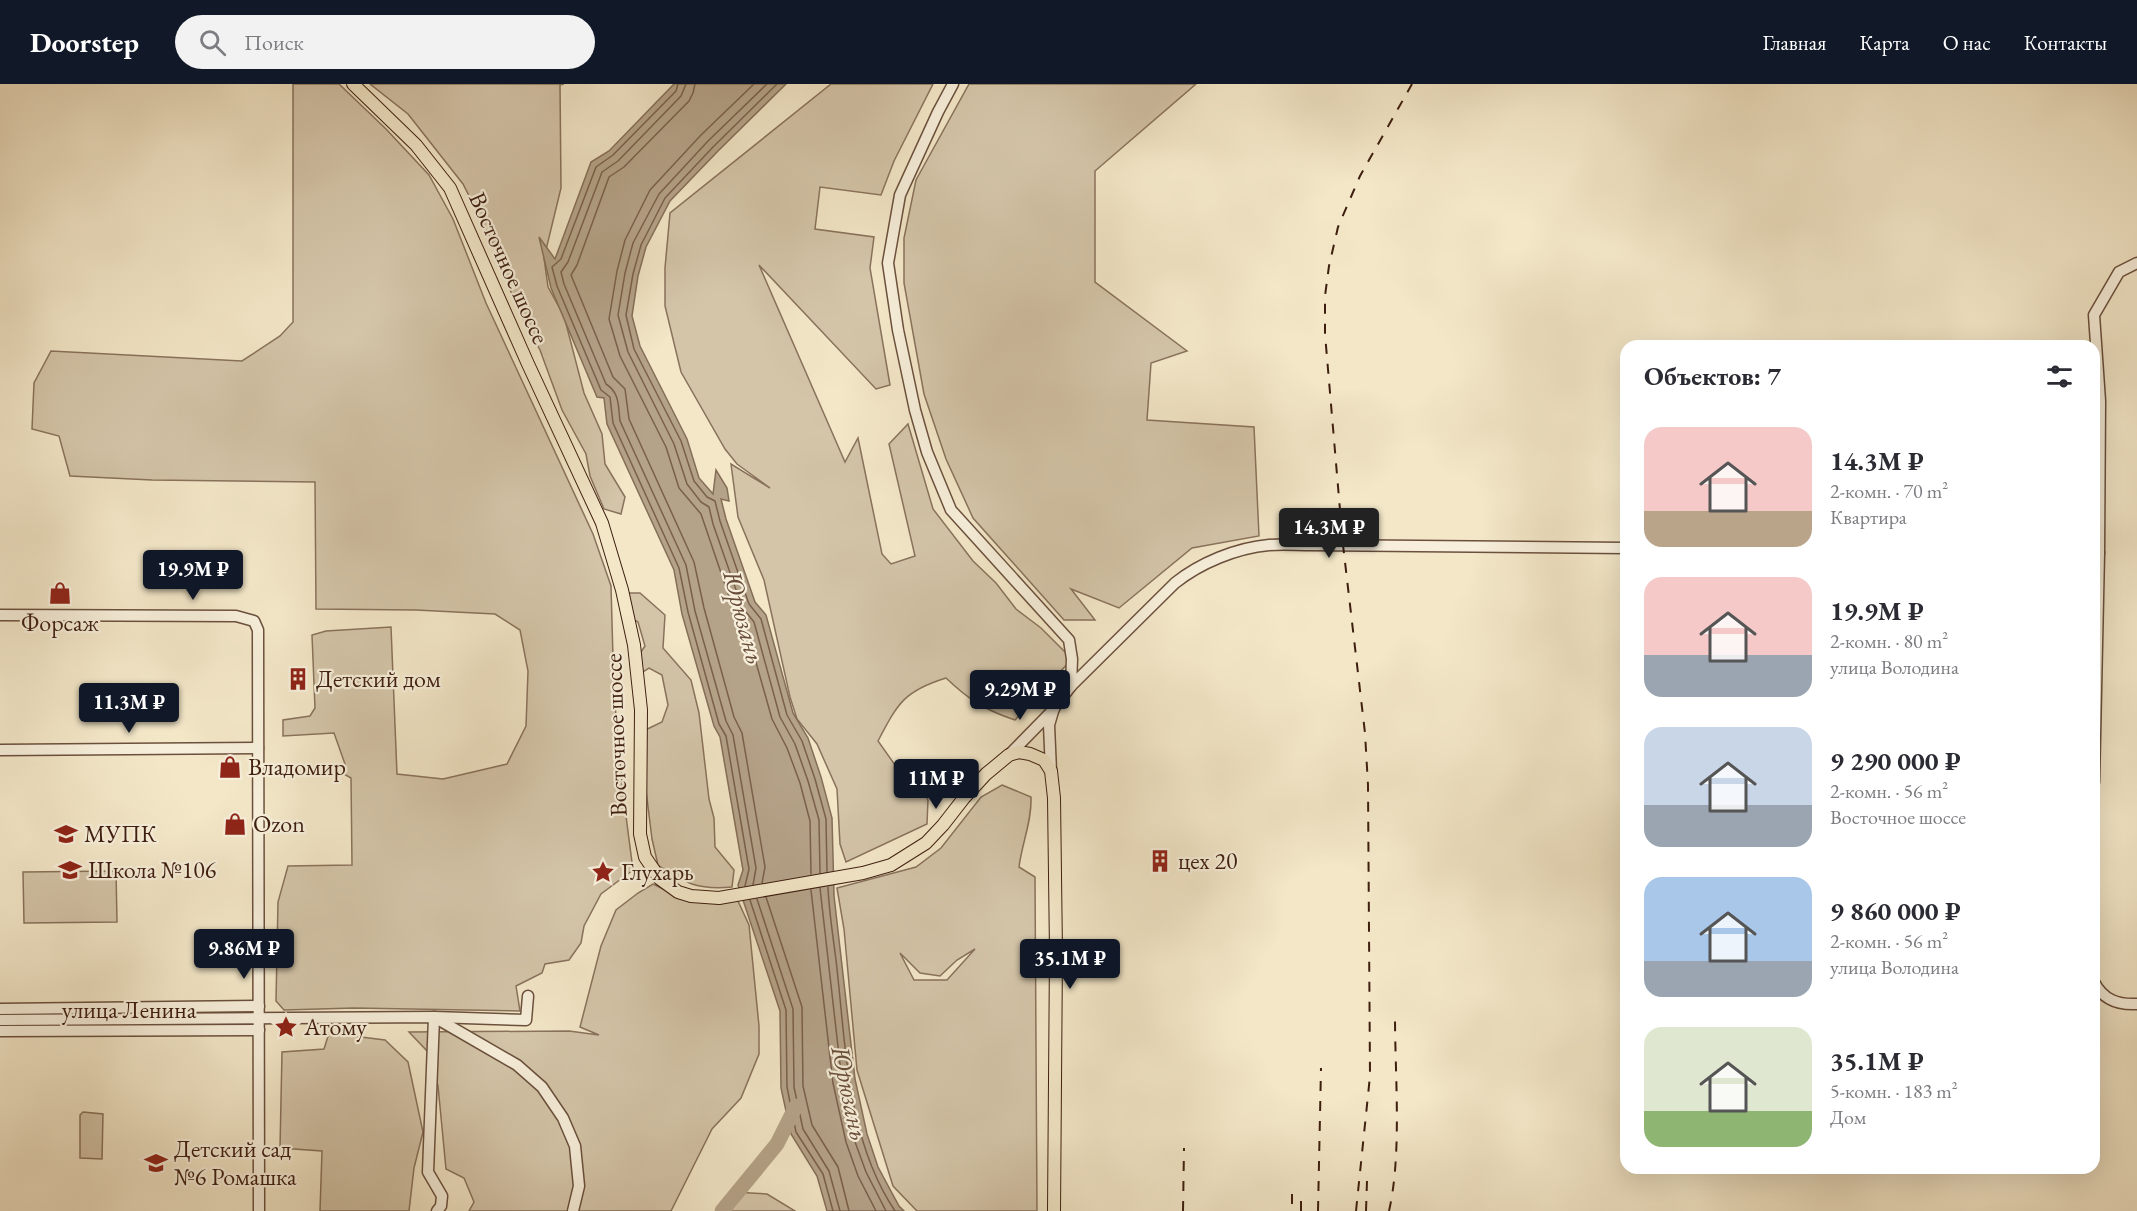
<!DOCTYPE html>
<html lang="ru">
<head>
<meta charset="utf-8">
<style>
  :root { --surface:#fff; --page:#f2f2f3; --text:#2b2b33; --muted:#7c7c81; --accent:#111827 }
  body { margin:0; font-family:"EB Garamond",serif; background:var(--page); color:var(--text); height:100vh; display:flex; flex-direction:column; font-size:22px; white-space:nowrap }
  * { box-sizing:border-box; margin:0 }
  p { font-size:20px; color:var(--muted) }
  .icon { flex:none; width:33px; height:33px; fill:none; stroke:currentColor; stroke-width:2; stroke-linecap:round; stroke-linejoin:round }
  .map { position:relative; flex:1; overflow:hidden }
  .sheet { position:absolute; left:1620px; top:256px; width:480px; height:834px; display:flex; flex-direction:column; background:var(--surface); border-radius:18px; box-shadow:0 6px 24px #0002 }
  .sheet>* { flex:none }
  .price { position:absolute; translate:-50% -51px; padding:0 14px; border-radius:6px; background:var(--accent); color:#fff; font-size:20px; line-height:39px; filter:drop-shadow(0 2px 3px #0008) }
  .price::after { content:''; position:absolute; left:50%; top:36px; width:18px; height:14px; margin-left:-9px; background:inherit; clip-path:polygon(0 0,100% 0,50% 100%) }
  .price.on { background:#222; color:#fff }
  ul { padding:0; list-style:none }
  li { display:flex; align-items:center; gap:18px; height:150px; padding:0 24px }
  li span { display:grid; place-items:center; flex:none; width:168px; height:120px; border-radius:18px; color:#555 }
  li>.icon { margin-inline-start:auto }
  span .icon { width:72px; height:72px; fill:#fffc; stroke-width:1 }
  li b { font-size:26px }
  h2 { display:flex; justify-content:space-between; align-items:center; height:72px; padding:0 24px; font-size:26px }
  header { display:flex; align-items:center; gap:36px; box-sizing:border-box; height:84px; padding:0 30px; background:var(--accent); color:#fff }
  header strong { font-size:28px }
  nav { display:flex; gap:33px; margin-inline-start:auto; font-size:21px }
  .search { width:420px; height:54px; background:var(--page); display:flex; align-items:center; gap:15px; box-sizing:border-box; padding:0 21px; border-radius:33px; color:var(--muted); font-size:22px }
  .map>svg:first-child { display:block }
  .green { fill:#d4c5a9; stroke:#89725c; stroke-width:1.5; fill-rule:evenodd }
  .water { fill:#b5a389; stroke:#856e58; stroke-width:1.5 }
  .lines { fill:none; stroke-linecap:round; stroke-linejoin:round }
  .shore { stroke:#7a604c; stroke-width:1.5 }
  .river { stroke:#b5a389; stroke-width:15 }
  .minor-casing { stroke:#6b503d; stroke-width:13 }
  .major-casing { stroke:#3e1e0f; stroke-width:14 }
  .minor { stroke:#f7efdb; stroke-width:10 }
  .major { stroke:#f3e7c8; stroke-width:12 }
  .rail { stroke:#3e1e0f; stroke-width:2; stroke-dasharray:10 10; stroke-linecap:butt }
  .labels { text-anchor:middle; stroke-width:4.5; stroke-linejoin:round; paint-order:stroke }
  .street-label { font-size:24px; fill:#3e1e0f; stroke:#f7efdb }
  .poi-label { font-size:24px; fill:#3e1e0f; stroke:#f7efdb; text-anchor:start }
  .water-label { font-size:26px; font-style:italic; fill:#684d3a; stroke:#f7efdb }
</style>
</head>
<body>
<header>
<strong>Doorstep</strong>
<div class="search"><svg class="icon" aria-label="search" viewBox="0 0 24 24"><circle cx="10" cy="10" r="6"/><path d="M15 15l6 6"/></svg>Поиск</div>
<nav><a>Главная</a><a>Карта</a><a>О нас</a><a>Контакты</a></nav>
</header>
<div class="map">
<svg width="2137" height="1127" viewBox="0 0 2137 1127">
  <rect width="100%" height="100%" fill="#f3e7c8"/>
  <filter id="stains"><feTurbulence type="fractalNoise" baseFrequency=".00333" numOctaves="4"/><feColorMatrix values="0 0 0 0 .2 0 0 0 0 .09 0 0 0 0 .02 0 0 0 .5 -.17"/></filter>
  <radialGradient id="worn" r=".72"><stop offset=".6" stop-color="#630" stop-opacity="0"/><stop offset="1" stop-color="#630" stop-opacity=".3"/></radialGradient>
  <g class="green">
    <polygon points="293,0 339,0 386,45 429,91 453,135 486,219 593,450 611,502 614,610 623,709 633,786 601,810 584,842 581,859 569,876 545,880 542,889 516,902 520,927 354,924 284,926 276,917 278,818 288,782 352,781 351,694 342,689 345,680 334,649 283,652 283,636 310,632 315,624 312,551 326,547 391,543 397,690 443,695 507,680 526,642 528,587 520,546 495,530 416,526 316,525 315,398 152,396 70,392 59,352 32,345 34,299 51,267 242,277 280,252 293,238"/>
    <polygon points="370,0 564,0 560,1 561,104 544,174 548,203 564,232 584,309 602,350 605,380 625,413 621,430 604,425 590,392 586,370 562,326 540,266 516,222 495,163 463,100 408,30"/>
    <path d="M831 0H933L894 77 881 111 820 103 815 145 874 153 870 184 890 301 876 305 759 181 845 378 858 354 882 470 891 480 915 472 889 360 908 340 933 425 973 477 996 499 1016 525 1041 544 1072 575 1015 636C985 626 969 616 946 594 904 607 898 619 878 657L895 681 904 706 921 699 928 716 927 740 846 778 840 760 837 705 817 660 797 635 790 613 764 496 738 433 731 380 770 404 737 380 725 365 681 288 665 222V184L670 129Z"/>
    <polygon points="969,0 1196,0 1095,87 1095,198 1187,267 1151,279 1147,336 1254,343 1259,452 1192,464 1119,524 1071,505 1095,536 1064,536 973,434 946,375 924,310 904,199 904,154 916,96"/>
    <path d="M629 509H640L665 531 663 564 691 596 699 629 709 715 714 734 715 763 734 786 732 803C698 806 686 800 658 781L652 755 639 649 662 638 668 621 662 591 649 584 638 591 636 575 645 562 638 538 632 535Z"/>
    <path d="M1002 701 1031 713C1032 737 1022 759 1019 783L1035 793 1037 1127H917L893 1102 857 986 844 845 837 804 916 783 941 764 981 713ZM975 865 947 896H914L900 869 920 889 940 892 957 876Z"/>
    <polygon points="116,787 117,838 24,839 23,788"/>
    <polygon points="653,800 667,807 737,815 749,841 759,942 759,970 741,1014 712,1045 671,1127 469,1127 474,1118 464,1094 446,1085 438,1002 427,967 409,948 569,947 599,951 580,943 601,862 616,826 638,809"/>
    <polygon points="329,949 385,956 408,978 423,1048 414,1084 409,1127 320,1127 322,1067 280,1064 282,968 324,965"/>
    <polygon points="83,1028 103,1030 102,1075 80,1074 80,1031"/>
    <polygon points="734,1108 767,1110 795,1127 720,1127"/>
  </g>
  <polygon class="water" points="674,0 786,0 718,67 670,117 646,163 638,192 632,232 640,262 687,355 699,394 713,410 716,386 727,404 729,417 721,415 726,435 755,518 766,531 793,629 808,654 821,693 832,734 834,812 855,995 867,1050 878,1083 899,1122 904,1127 827,1127 817,1092 791,1050 781,1004 780,927 738,801 743,786 720,653 714,642 682,530 674,486 607,340 604,314 597,313 551,204 539,153 555,175 591,78 609,67"/>
  <g class="lines">
    <g class="shore">
      <polyline points="678,0 676,7 613,71 596,83 561,175 552,183 557,202 601,306 610,313 613,339 679,484 688,528 719,640 726,652 749,785 745,802"/>
      <path d="M686 0 681 12 618 77 602 88 568 178 561 188 564 200 606 300C620 309 618 322 620 337L686 481 695 527 726 637 733 651 756 784 753 801"/>
      <polyline points="695,0 693,9 689,17 624,83 609,93 577,181 571,191 613,293 625,305 629,335 694,478 704,524 734,633 742,649 765,783 762,799"/>
      <polyline points="754,0 701,51 650,106 625,156 617,187 609,235 620,272 666,363 679,404 701,430 734,527 746,543 772,635 787,664 800,699 810,737 811,790"/>
      <polyline points="767,0 708,57 659,110 633,159 625,189 618,231 628,268 674,360 687,400 701,418 709,423 713,440 742,523 754,538 780,633 795,660 808,697 819,736 820,789"/>
      <polyline points="777,0 713,63 665,114 641,161 633,190 626,231 634,265 681,357 694,397 707,413 715,417 720,437 749,520 761,535 787,631 802,657 815,695 826,735 827,788"/>
      <path d="M828 803C829 830 834 857 837 885 846 966 848 1057 895 1127"/>
      <polyline points="820,804 842,998 854,1055 866,1088 886,1127"/>
      <polyline points="811,806 833,999 846,1058 858,1092 876,1127"/>
      <polyline points="766,813 802,923 803,1002 812,1041 838,1083 849,1127"/>
      <polyline points="757,815 793,925 794,1003 803,1045 829,1087 840,1127"/>
      <polyline points="750,816 786,926 787,1003 796,1048 823,1090 833,1127"/>
    </g>
    <polyline class="river" points="722,1127 777,1060 796,1022"/>
    <g class="minor-casing">
      <g id="minor">
        <polyline points="953,0 938,28 900,111 888,179 898,246 915,326 927,368 951,426 1069,556 1072,575 1071,602"/>
        <polyline points="2099,469 2100,317 2094,231 2119,188 2137,179"/>
        <polyline points="0,531 236,532 254,537 258,546 259,1127"/>
        <polyline points="0,666 258,664"/>
        <polyline points="1009,671 1054,625"/>
        <path d="M1051 687 1049 641 1054 624 1071 602 1175 499C1200 479 1236 464 1269 461 1283 460 1297 461 1311 461L1626 464"/>
        <polyline points="2094,698 2099,469 2094,469"/>
        <path d="M2094 898C2103 916 2118 921 2137 920"/>
        <polyline points="0,925 259,922"/>
        <polyline points="0,936 434,933 526,936 528,912"/>
        <polyline points="0,947 259,946"/>
        <polyline points="437,1127 441,1122 442,1112 428,1088 434,933 517,981 542,1003 563,1034 575,1062 579,1102 573,1127"/>
      </g>
    </g>
    <g class="major-casing">
      <polyline id="major" points="353,0 416,61 450,104 528,280 602,439 622,506 634,561 641,626 640,750 645,773 660,795 678,808 691,812 719,814 863,789 891,781 926,759 943,741 964,714 986,690 1009,671 1019,668 1030,670 1044,676 1051,687 1054,714 1056,868 1054,1127"/>
    </g>
    <use href="#minor" class="minor"/>
    <use href="#major" class="major"/>
    <g class="rail">
      <polyline points="1292,1110 1292,1127"/>
      <polyline points="1183,1127 1184,1064"/>
      <polyline points="1301,1127 1301,1110"/>
      <polyline points="1318,1127 1321,984"/>
      <polyline points="1356,1127 1370,992 1368,701 1365,649 1343,461 1325,250 1325,212 1329,182 1338,143 1360,92 1412,0"/>
      <polyline points="1366,1127 1367,1097"/>
      <path d="M1389 1127C1402 1070 1395 992 1395 933"/>
    </g>
  </g>
  <defs>
    <g id="shop-bare" transform="scale(1.8)"><path d="M-5-2.5h2.3a2.7 3.5 0 0 1 5.4 0H5L5.5 6h-11ZM-1.5-2.5h3a1.5 2.3 0 0 0-3 0Z" fill="#8f2418" stroke="#f7efdb" stroke-width="2.5" paint-order="stroke"/></g>
    <g id="building-bare" transform="scale(1.8)"><path d="M-4-6H4V6H1V3H-1V6H-4ZM-2.5-4.3h1.7v1.8h-1.7ZM.8-4.3h1.7v1.8H.8ZM-2.5-1h1.7V.8h-1.7ZM.8-1h1.7V.8H.8Z" fill="#8f2418" stroke="#f7efdb" stroke-width="2.5" paint-order="stroke"/></g>
    <g id="school-bare" transform="scale(1.8)"><path d="M0-5L7-2L0 1L-7-2ZM-4 1L0 2.5L4 1V4Q0 6-4 4Z" fill="#8f2418" stroke="#f7efdb" stroke-width="2.5" paint-order="stroke"/></g>
    <g id="sight-bare" transform="scale(1.8)"><path d="M0-6L1.8-2.2L6-1.7L2.9 1.2L3.7 5.4L0 3.3L-3.7 5.4L-2.9 1.2L-6-1.7L-1.8-2.2Z" fill="#8f2418" stroke="#f7efdb" stroke-width="2.5" paint-order="stroke"/></g>
  </defs>
  <g fill-rule="evenodd">
    <use href="#shop-bare" x="60" y="509"/>
    <use href="#building-bare" x="298" y="595"/>
    <use href="#shop-bare" x="230" y="683"/>
    <use href="#shop-bare" x="235" y="740"/>
    <use href="#school-bare" x="66" y="750"/>
    <use href="#building-bare" x="1160" y="777"/>
    <use href="#school-bare" x="70" y="786"/>
    <use href="#sight-bare" x="603" y="788"/>
    <use href="#sight-bare" x="286" y="943"/>
    <use href="#school-bare" x="156" y="1079"/>
  </g>
  <g class="labels">
    <g class="street-label">
      <text transform="translate(509 184) rotate(66)" y="8">Восточное шоссе</text>
      <text transform="translate(616 651) rotate(-92)" y="8">Восточное шоссе</text>
      <text x="129" y="934">улица Ленина</text>
    </g>
    <g class="poi-label">
      <text x="60" y="547" text-anchor="middle">Форсаж</text>
      <text x="316" y="603">Детский дом</text>
      <text x="248" y="691">Владомир</text>
      <text x="253" y="748">Ozon</text>
      <text x="84" y="758">МУПК</text>
      <text x="1178" y="785">цех 20</text>
      <text x="88" y="794">Школа №106</text>
      <text x="621" y="796">Глухарь</text>
      <text x="304" y="951">Атому</text>
      <text x="174" y="1073">Детский сад<tspan x="174" dy="28">№6 Ромашка</tspan></text>
    </g>
    <g class="water-label">
      <text transform="translate(744 533) rotate(75)" y="9">Юрюзань</text>
      <text transform="translate(850 1009) rotate(78)" y="9">Юрюзань</text>
    </g>
  </g>
  <rect width="100%" height="100%" filter="url(#stains)"/>
  <rect width="100%" height="100%" fill="url(#worn)"/>
</svg>
<b class="price on" style="left:1329px;top:475px">14.3M ₽</b>
<b class="price" style="left:193px;top:517px">19.9M ₽</b>
<b class="price" style="left:1020px;top:637px">9.29M ₽</b>
<b class="price" style="left:129px;top:650px">11.3M ₽</b>
<b class="price" style="left:936px;top:726px">11M ₽</b>
<b class="price" style="left:244px;top:896px">9.86M ₽</b>
<b class="price" style="left:1070px;top:906px">35.1M ₽</b>
<section class="sheet">
<h2>Объектов: 7<svg class="icon" aria-label="filters" viewBox="0 0 24 24"><path d="M4 7h16M4 17h16"/><circle cx="9" cy="7" r="2"/><circle cx="15" cy="17" r="2"/></svg></h2>
<ul>
<li><span style="background:linear-gradient(#f6c9c9 70%,#b9a48a 0)"><svg class="icon" aria-label="home" viewBox="0 0 24 24"><path d="M3 11l9-7 9 7M6 9v11h12V9"/></svg></span><div><b>14.3M ₽</b><p>2-комн. · 70 m²</p><p>Квартира</p></div></li>
<li><span style="background:linear-gradient(#f6c9c9 65%,#9aa5b1 0)"><svg class="icon" aria-label="home" viewBox="0 0 24 24"><path d="M3 11l9-7 9 7M6 9v11h12V9"/></svg></span><div><b>19.9M ₽</b><p>2-комн. · 80 m²</p><p>улица Володина</p></div></li>
<li><span style="background:linear-gradient(#c9d6e8 65%,#9aa5b1 0)"><svg class="icon" aria-label="home" viewBox="0 0 24 24"><path d="M3 11l9-7 9 7M6 9v11h12V9"/></svg></span><div><b>9 290 000 ₽</b><p>2-комн. · 56 m²</p><p>Восточное шоссе</p></div></li>
<li><span style="background:linear-gradient(#a9c7e8 70%,#9aa5b1 0)"><svg class="icon" aria-label="home" viewBox="0 0 24 24"><path d="M3 11l9-7 9 7M6 9v11h12V9"/></svg></span><div><b>9 860 000 ₽</b><p>2-комн. · 56 m²</p><p>улица Володина</p></div></li>
<li><span style="background:linear-gradient(#dfe7d0 70%,#8fb573 0)"><svg class="icon" aria-label="home" viewBox="0 0 24 24"><path d="M3 11l9-7 9 7M6 9v11h12V9"/></svg></span><div><b>35.1M ₽</b><p>5-комн. · 183 m²</p><p>Дом</p></div></li>
</ul>
</section>
</div>
</body>
</html>
